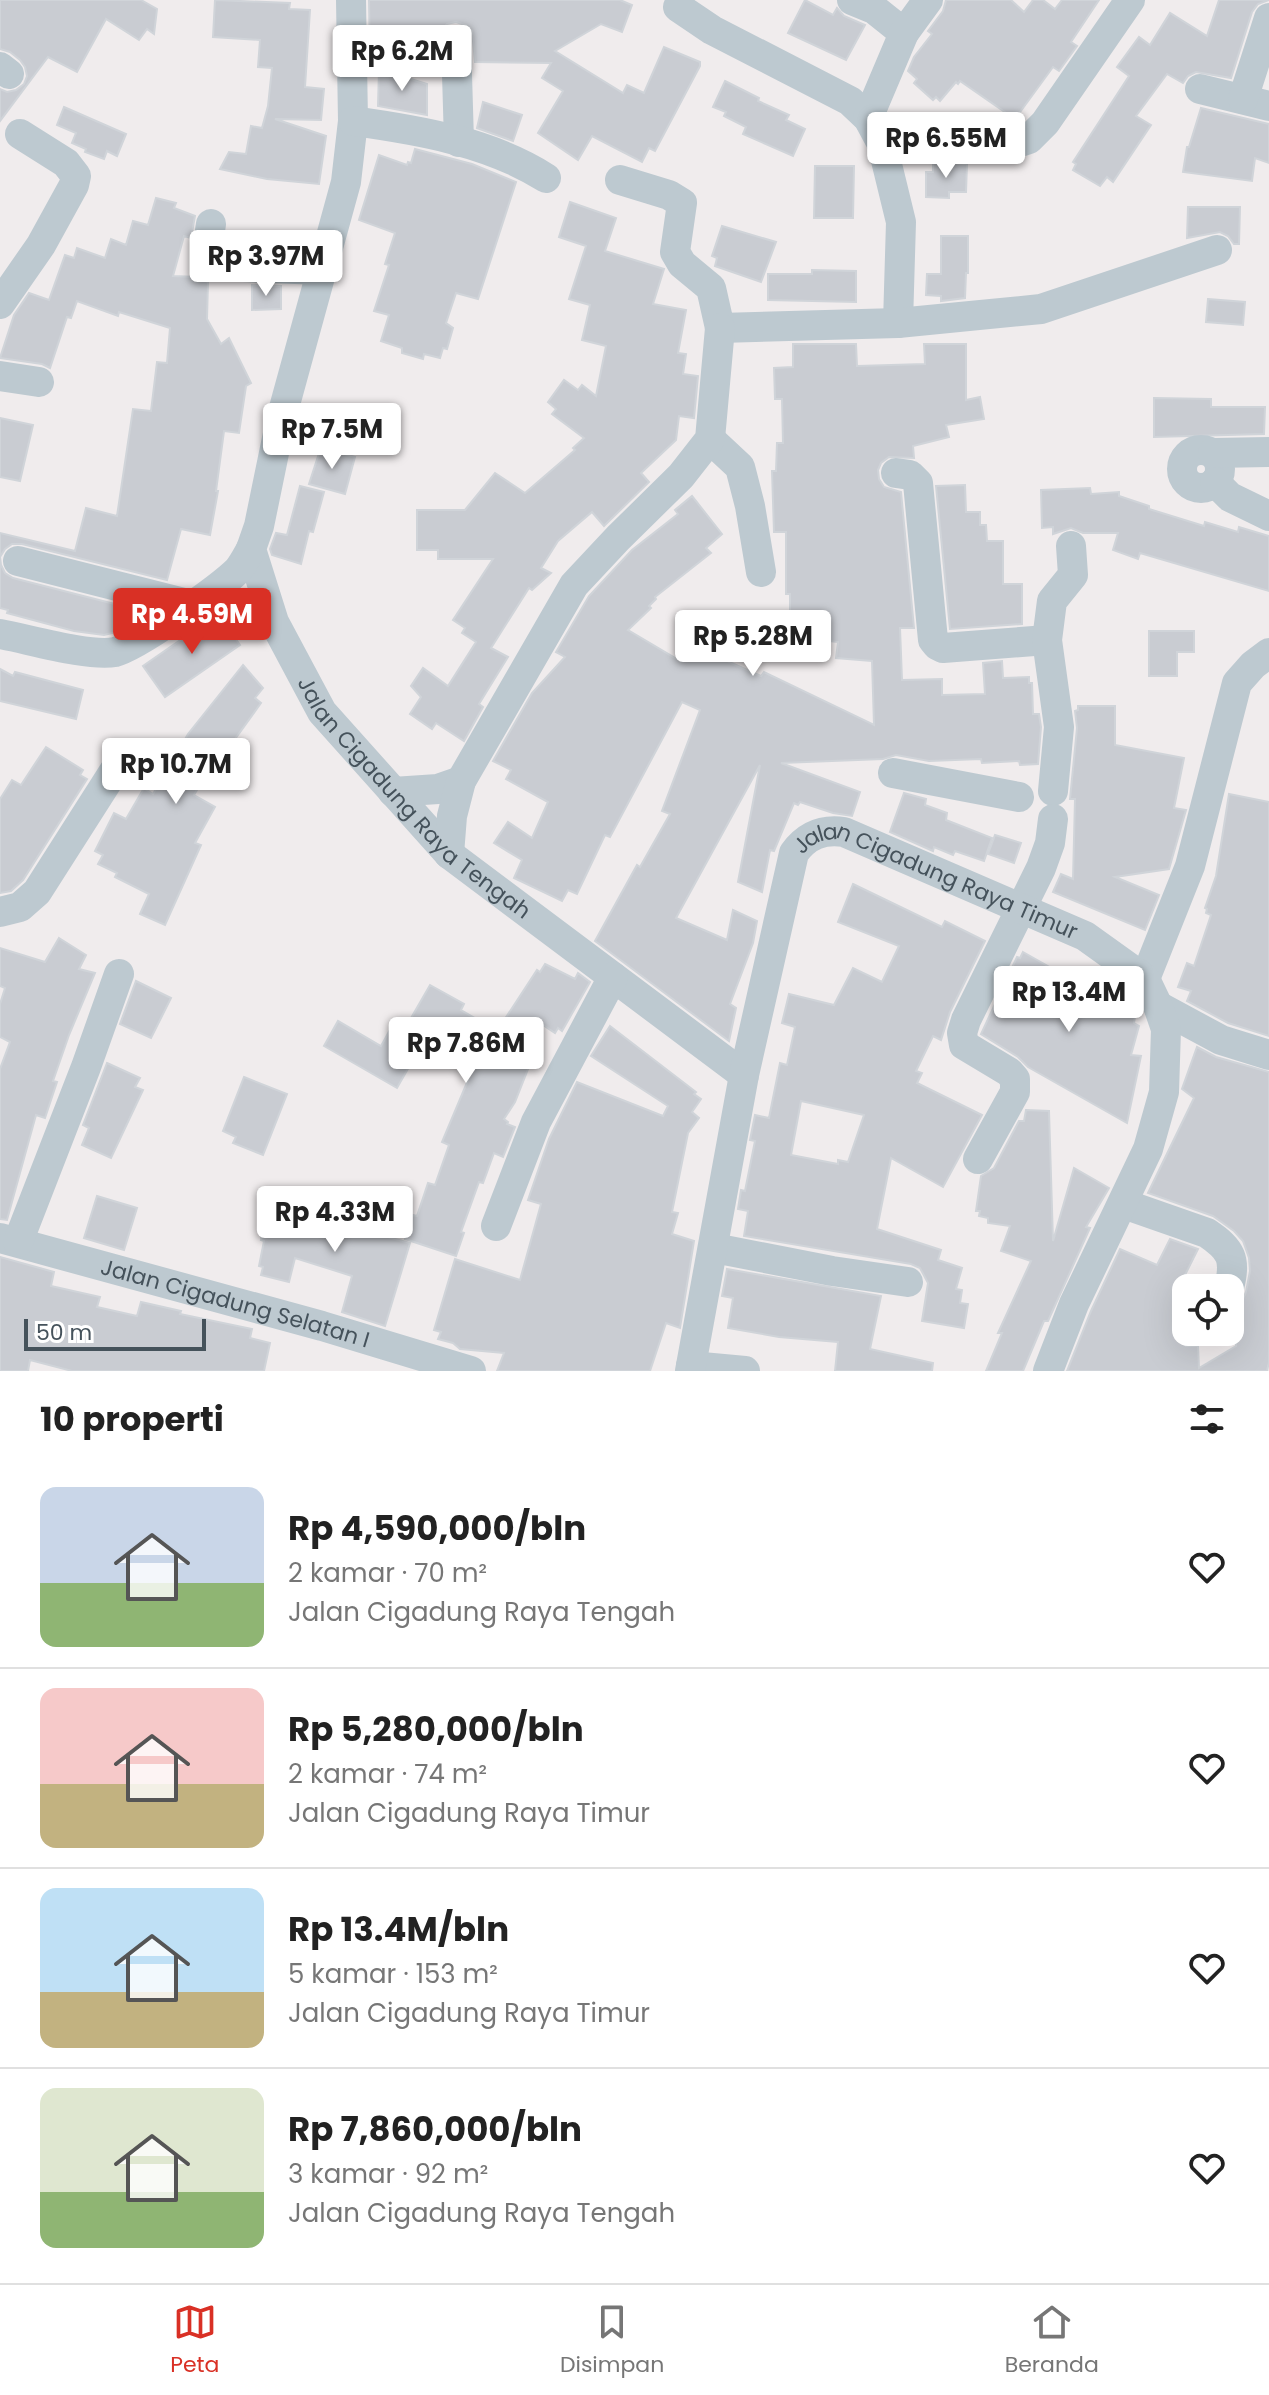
<!DOCTYPE html>
<html lang="id">
<head>
<meta charset="utf-8">
<style>
  :root { --surface:#fff; --page:#f2f2f2; --text:#222; --muted:#767676; --line:#e0e0e0; --accent:#d93025 }
  body { margin:0; font-family:Poppins,sans-serif; background:var(--page); color:var(--text); height:100vh; display:flex; flex-direction:column; font-size:30px; white-space:nowrap }
  * { box-sizing:border-box; margin:0 }
  p { font-size:26px; color:var(--muted) }
  .icon { flex:none; width:44px; height:44px; fill:none; stroke:currentColor; stroke-width:2; stroke-linecap:round; stroke-linejoin:round }
  .map { position:relative; height:1371px; overflow:hidden }
  .panel { display:flex; flex-direction:column; background:var(--surface); flex:1 }
  .panel>* { flex:none }
  .buttons { position:absolute; left:1172px; top:1274px; display:grid; gap:16px }
  .buttons a { display:grid; place-items:center; width:72px; height:72px; border-radius:16px; background:var(--surface); box-shadow:0 8px 32px #0002; font-size:40px }
  .scale { position:absolute; left:24px; bottom:20px; width:182px; box-sizing:border-box; padding-left:8px; border:4px solid #45525b; border-top:0; font-size:22px; line-height:28px; white-space:nowrap; color:#45525b; -webkit-text-stroke:6px #fff; paint-order:stroke }
  .price { position:absolute; translate:-50% -68px; padding:0 18px; border-radius:8px; background:#fff; color:#222; font-size:26px; line-height:52px; filter:drop-shadow(0 2px 4px #0008) }
  .price::after { content:''; position:absolute; left:50%; top:48px; width:24px; height:18px; margin-left:-12px; background:inherit; clip-path:polygon(0 0,100% 0,50% 100%) }
  .price.on { background:var(--accent); color:#fff }
  ul { padding:0; list-style:none }
  li { display:flex; align-items:center; gap:24px; height:200px; padding:0 40px }
  li+li { border-top:2px solid var(--line) }
  li span { display:grid; place-items:center; flex:none; width:224px; height:160px; border-radius:16px; color:#555 }
  li>.icon { margin-inline-start:auto }
  span .icon { width:96px; height:96px; fill:#fffc; stroke-width:1 }
  li b { font-size:34px }
  h2 { display:flex; justify-content:space-between; align-items:center; height:96px; padding:0 40px; font-size:34px }
  .tabs { display:flex; justify-content:space-around; align-items:center; height:112px; border-top:2px solid var(--line); background:var(--surface); font-size:22px; color:var(--muted) }
  .tabs a { display:grid; justify-items:center; gap:4px }
  .tabs .on { color:var(--accent) }
  .map>svg:first-child { display:block }
  .building { fill:#c9ccd2; stroke:#d0d4d9; stroke-width:2; fill-rule:evenodd }
  .lines { fill:none; stroke-linecap:round; stroke-linejoin:round }
  .minor { stroke:#bdc9d0; stroke-width:30 }
  .labels { text-anchor:middle; stroke-width:7; stroke-linejoin:round; paint-order:stroke }
  .street-label { font-size:22px; fill:#45525b; stroke:#fff }
</style>
</head>
<body>
<div class="map">
<svg width="1269" height="1371" viewBox="0 0 1269 1371">
  <rect width="100%" height="100%" fill="#f0eced"/>
  <g class="building">
    <polygon points="0,0 141,0 157,9 154,34 147,29 139,40 106,19 77,72 48,57 0,121 0,89 7,92 16,90 24,84 27,76 25,67 20,60 10,52 0,49"/>
    <polygon points="215,0 290,3 289,9 310,10 305,87 324,89 321,120 275,119 326,136 319,184 267,179 220,169 229,152 246,154 251,126 262,128 268,106 272,68 258,67 260,40 213,37"/>
    <polygon points="369,0 620,0 632,5 622,32 601,24 555,51 623,93 627,85 644,93 664,47 700,62 700,66 655,151 649,148 642,162 592,136 578,160 538,133 563,91 542,78 551,63 475,62 472,31 465,25 456,22 447,24 440,32 439,61 370,57"/>
    <polygon points="805,0 833,15 837,8 844,16 865,25 846,60 788,33"/>
    <polygon points="946,0 1011,0 1024,12 1033,0 1043,0 1055,9 1062,0 1099,0 1071,42 1077,46 1059,71 1053,67 1015,119 960,81 958,84 956,82 940,101 936,97 933,100 914,83 917,79 908,71 914,57 932,34 928,31 943,11"/>
    <polygon points="1219,0 1269,0 1258,4 1252,12 1231,78 1196,72 1188,76 1183,83 1167,74 1136,116 1151,125 1113,182 1107,177 1100,186 1073,170 1076,164 1073,162 1129,76 1117,67 1139,37 1150,45 1170,13 1207,36"/>
    <polygon points="379,69 427,84 427,115 378,106"/>
    <polygon points="725,81 759,98 758,101 789,115 786,120 805,129 793,156 743,134 746,127 724,116 726,112 713,107"/>
    <polygon points="483,102 522,115 513,141 477,128"/>
    <polygon points="64,107 126,134 117,156 107,151 104,159 85,152 86,149 72,143 76,133 57,125"/>
    <polygon points="1201,108 1269,124 1269,163 1255,158 1252,181 1183,172 1187,147 1189,147"/>
    <polygon points="415,149 472,164 516,182 478,299 456,293 446,323 453,328 447,349 443,348 440,358 424,354 423,359 402,353 402,348 381,341 389,315 374,311 389,265 385,264 395,233 359,220 379,155 407,165 408,162 411,163"/>
    <polygon points="933,163 967,164 966,192 949,192 949,198 926,197 926,172 933,172"/>
    <polygon points="815,166 854,166 853,218 814,218"/>
    <polygon points="156,198 176,203 174,208 195,216 191,238 184,236 173,276 198,277 208,282 207,319 221,344 229,338 251,383 246,386 239,433 224,431 216,491 218,491 210,535 181,529 167,580 22,544 12,544 5,549 0,557 1,565 5,573 13,578 142,611 140,619 132,624 120,620 117,632 104,635 74,631 7,613 8,610 0,608 0,533 75,551 86,508 117,516 133,409 151,411 157,362 167,363 170,328 119,312 118,316 77,301 71,318 67,317 50,368 42,364 0,358 14,315 29,293 49,300 65,255 74,258 77,248 105,258 111,239 126,245 133,221 148,225"/>
    <polygon points="570,202 616,218 605,251 664,269 653,304 686,310 678,353 686,354 683,374 698,376 694,418 679,416 676,440 641,473 649,482 604,526 592,512 558,541 541,568 551,573 532,590 529,588 491,648 508,657 479,704 483,707 464,741 436,723 432,729 410,714 421,697 411,686 423,668 448,686 476,642 462,633 465,628 453,620 493,559 438,559 438,550 417,550 417,510 465,510 495,473 525,493 575,450 573,448 584,438 552,414 556,409 548,402 564,380 578,390 582,385 596,396 606,346 582,340 590,305 569,299 586,246 559,237"/>
    <polygon points="1188,207 1240,207 1239,244 1234,244 1228,236 1220,232 1187,238"/>
    <polygon points="722,226 776,242 761,282 715,266 717,258 712,256"/>
    <polygon points="941,236 968,236 968,273 966,273 965,298 941,301 941,296 926,295 927,274 941,274"/>
    <polygon points="812,270 856,271 856,302 768,300 768,274 812,274"/>
    <polygon points="252,285 281,286 281,309 252,310"/>
    <polygon points="1208,299 1245,302 1243,325 1206,322"/>
    <polygon points="793,344 856,344 857,366 925,364 924,344 966,344 966,400 980,397 984,419 946,425 949,437 913,446 914,458 889,457 881,463 878,470 879,479 884,487 901,492 914,628 900,628 902,680 942,679 942,695 985,694 983,663 1002,661 1003,678 1029,677 1029,683 1032,683 1033,714 1039,714 1041,727 1038,764 1020,765 1019,761 982,763 981,759 929,761 896,755 883,759 781,763 860,792 852,816 833,813 800,802 798,805 794,803 774,851 770,850 762,892 738,882 760,765 676,918 727,940 733,910 757,921 753,943 730,1004 736,1008 729,1041 595,941 637,865 640,867 670,814 662,811 700,710 682,702 610,837 605,835 577,894 568,890 562,901 514,878 522,860 494,843 508,822 532,838 548,802 506,779 511,770 493,761 532,693 565,657 556,652 589,596 632,550 678,514 675,510 692,496 722,534 706,548 711,553 655,597 656,599 649,606 651,608 628,630 677,659 695,625 735,647 727,661 761,676 764,672 874,725 872,661 836,658 838,642 830,641 831,618 790,614 790,594 786,594 786,532 774,532 772,471 776,471 777,443 783,443 782,399 775,399 774,368 793,367"/>
    <polygon points="1154,398 1211,399 1211,407 1265,407 1264,434 1154,437"/>
    <polygon points="0,418 33,425 20,481 0,477"/>
    <polygon points="321,447 355,457 345,494 309,484"/>
    <polygon points="965,485 966,512 980,512 980,525 986,525 987,541 1003,541 1003,584 1022,584 1022,624 950,629 936,486"/>
    <polygon points="300,486 324,492 313,532 309,531 301,564 272,555 270,549 276,533 287,535"/>
    <polygon points="1090,488 1091,494 1119,492 1119,496 1149,506 1149,509 1204,526 1205,522 1238,532 1239,527 1269,536 1269,591 1140,553 1138,559 1113,550 1118,533 1083,533 1071,528 1053,534 1053,527 1042,528 1041,490"/>
    <polygon points="218,614 240,645 165,697 143,666"/>
    <polygon points="1149,631 1194,631 1194,652 1177,652 1177,676 1149,676"/>
    <polygon points="243,665 263,688 255,698 261,703 235,739 213,763 194,795 215,807 195,843 201,845 165,925 140,914 149,894 115,877 117,873 98,864 103,855 95,851 114,813 126,819 144,788 153,794 188,734"/>
    <polygon points="0,669 13,676 15,672 83,690 76,719 0,701"/>
    <polygon points="1078,706 1115,706 1115,745 1184,758 1174,808 1186,810 1169,869 1115,877 1159,895 1145,930 1053,892 1061,874 1073,879 1075,799 1070,799 1077,728 1075,711 1078,710"/>
    <polygon points="46,747 83,770 80,775 87,779 23,880 11,891 0,893 0,799 12,780 21,785"/>
    <polygon points="904,793 926,799 925,805 947,813 946,820 992,838 984,861 955,851 953,855 934,847 933,851 890,832"/>
    <polygon points="1229,794 1269,802 1269,1036 1228,1023 1187,1001 1191,991 1178,987 1187,963 1194,966 1211,915 1206,913 1207,909 1205,908 1216,876"/>
    <polygon points="995,835 1021,843 1014,863 988,854"/>
    <path d="M853 884 942 927 945 921 985 941 950 1012 941 1040 933 1036 916 1071 922 1073 917 1083 982 1115 943 1187 891 1158 877 1229 941 1250 938 1260 962 1268 956 1289 962 1290 960 1303 968 1304 964 1328 922 1321 928 1283 920 1268 911 1264 744 1236 748 1211 738 1209 741 1190 745 1191 755 1141 750 1140 755 1115 769 1118 780 1063 787 1065 795 1027 782 1023 789 994 834 1005 853 968 882 982 899 946 838 922ZM801 1101 864 1115 848 1162 838 1160V1164L791 1155Z"/>
    <polygon points="59,938 86,955 79,969 95,973 69,1035 53,1081 57,1082 45,1118 36,1115 7,1220 0,1219 0,1069 10,1042 0,1037 0,1004 5,988 0,986 0,948 45,962"/>
    <polygon points="1023,952 1110,1001 1114,991 1134,997 1131,1016 1135,1017 1134,1023 1139,1026 1131,1055 1141,1056 1127,1123 1028,1067 1018,1057 981,1034 1017,957 1020,958"/>
    <polygon points="545,964 575,979 578,973 590,982 562,1031 558,1028 555,1033 534,1019 530,1064 515,1102 504,1119 508,1122 507,1124 515,1127 503,1157 494,1153 483,1183 479,1182 461,1232 464,1233 456,1256 405,1239 413,1215 417,1216 428,1183 435,1185 449,1145 442,1142 471,1073 421,1046 397,1088 324,1046 338,1021 381,1046 392,1026 403,1032 430,985 464,1004 461,1010 497,1031 537,970 540,972"/>
    <polygon points="136,981 171,998 151,1038 120,1024"/>
    <polygon points="610,1026 696,1092 694,1094 701,1099 692,1112 699,1118 688,1133 672,1212 678,1213 672,1234 694,1241 680,1328 666,1323 650,1371 497,1371 504,1353 460,1349 453,1343 438,1339 441,1332 434,1330 455,1259 520,1280 541,1204 528,1200 549,1139 577,1082 663,1116 668,1106 591,1056"/>
    <polygon points="1197,1047 1216,1057 1269,1072 1269,1362 1267,1371 1067,1371 1091,1311 1120,1249 1157,1265 1170,1239 1198,1249 1185,1275 1186,1346 1198,1346 1199,1368 1236,1346 1234,1305 1242,1301 1246,1292 1250,1271 1249,1258 1243,1241 1234,1231 1213,1216 1148,1193 1194,1098 1182,1089"/>
    <polygon points="107,1063 140,1078 135,1087 143,1090 111,1158 82,1145 89,1128 83,1125"/>
    <polygon points="244,1077 287,1094 263,1155 233,1143 236,1137 223,1131"/>
    <polygon points="1026,1110 1049,1111 1053,1241 1074,1168 1109,1188 1086,1227 1090,1228 1048,1321 1044,1321 1023,1371 986,1371 1002,1333 998,1333 1031,1261 1001,1251 1010,1226 988,1223 988,1218 979,1216 980,1211 976,1211 981,1176 994,1168 1019,1121 1024,1121"/>
    <polygon points="97,1196 137,1208 124,1250 84,1238"/>
    <polygon points="320,1197 343,1203 340,1213 365,1221 362,1230 410,1243 385,1326 342,1312 352,1276 295,1258 289,1282 261,1275 263,1267 259,1266 264,1241 261,1240 263,1228 259,1227 265,1201 316,1212"/>
    <polygon points="0,1257 54,1272 51,1286 100,1297 97,1307 137,1316 141,1302 181,1311 180,1314 252,1329 250,1338 270,1343 264,1371 72,1371 30,1360 28,1371 0,1371"/>
    <polygon points="727,1269 881,1296 870,1349 933,1363 932,1371 835,1371 838,1342 779,1337 728,1328 733,1298 722,1296"/>
  </g>
  <g class="lines">
    <g class="minor">
      <path id="s1" d="M351 0 353 121 346 182 281 419 259 526 251 549 274 622 322 712 449 854 744 1075"/>
      <polyline points="852,0 874,9 904,33"/>
      <polyline points="678,7 712,30 850,101 868,118 882,144 901,222 898,323"/>
      <polyline points="456,40 459,142"/>
      <polyline points="0,67 9,74"/>
      <polyline points="1200,89 1269,106"/>
      <polyline points="1243,99 1269,18"/>
      <polyline points="868,118 904,33 928,0"/>
      <path d="M353 121C418 130 490 142 546 178"/>
      <polyline points="882,144 960,139 982,144 1014,144 1029,139 1045,123 1130,0"/>
      <polyline points="620,180 669,195 682,203 675,252 682,264 711,288 720,328 898,323 1041,309 1217,250"/>
      <polyline points="211,224 206,257 208,263 216,266 322,270"/>
      <polyline points="0,304 41,245 74,185 76,176 66,163 20,134"/>
      <polyline points="0,376 39,382"/>
      <polyline points="710,439 740,467 750,506 761,572"/>
      <circle cx="1201" cy="469" r="19"/>
      <polyline points="1213,453 1269,452"/>
      <polyline points="896,473 910,475 918,483 933,640 937,645 943,648 1047,640"/>
      <polyline points="1215,482 1230,497 1269,516"/>
      <polyline points="18,561 192,605"/>
      <path d="M0 634C28 639 89 657 115 652 137 647 221 587 238 570 243 564 247 556 251 549"/>
      <polyline points="893,773 1019,797"/>
      <polyline points="1053,791 1059,727 1047,640 1052,601 1073,575 1071,546"/>
      <polyline points="393,792 438,789 461,781"/>
      <polyline points="449,854 452,816 461,781 574,585 618,538 681,476 710,439 720,328"/>
      <polyline points="0,912 20,907 37,892 125,754"/>
      <polyline points="1145,979 1190,866 1237,683 1253,665 1269,653"/>
      <polyline points="1158,1006 1221,1040 1269,1055"/>
      <polyline points="978,1159 1015,1092 1015,1079 1009,1072 964,1045 962,1033 966,1020 1041,868 1050,843 1053,819"/>
      <path d="M1124 1204 1207 1233C1232 1250 1236 1259 1229 1288"/>
      <polyline points="496,1226 536,1122 613,977"/>
      <path id="s2" d="M0 1238 322 1326 471 1371"/>
      <polyline points="18,1242 86,1067 119,974"/>
      <polyline points="714,1248 832,1271 908,1282"/>
      <polyline points="691,1366 745,1371"/>
      <path id="s3" d="M690 1371 744 1075 794 853C807 835 823 829 844 832L1085 936 1145 979 1158 1006 1166 1029 1164 1092 1148 1149 1074 1304 1048 1371"/>
    </g>
  </g>
  <g class="labels">
    <g class="street-label">
      <text dy="8" stroke="none"><textPath href="#s1" startOffset="866">Jalan Cigadung Raya Tengah</textPath></text>
      <text dy="8" stroke="none"><textPath href="#s3" startOffset="686">Jalan Cigadung Raya Timur</textPath></text>
      <text dy="8" stroke="none"><textPath href="#s2" startOffset="244">Jalan Cigadung Selatan I</textPath></text>
    </g>
  </g>
</svg>
<div class="buttons">
<a><svg class="icon" aria-label="locate" viewBox="0 0 24 24"><circle cx="12" cy="12" r="6"/><path d="M12 2v4M12 18v4M2 12h4M18 12h4"/></svg></a>
</div>
<div class="scale">50 m</div>
<b class="price" style="left:402px;top:93px">Rp 6.2M</b>
<b class="price" style="left:946px;top:180px">Rp 6.55M</b>
<b class="price" style="left:266px;top:298px">Rp 3.97M</b>
<b class="price" style="left:332px;top:471px">Rp 7.5M</b>
<b class="price on" style="left:192px;top:656px">Rp 4.59M</b>
<b class="price" style="left:753px;top:678px">Rp 5.28M</b>
<b class="price" style="left:176px;top:806px">Rp 10.7M</b>
<b class="price" style="left:1069px;top:1034px">Rp 13.4M</b>
<b class="price" style="left:466px;top:1085px">Rp 7.86M</b>
<b class="price" style="left:335px;top:1254px">Rp 4.33M</b>
</div>
<section class="panel">
<h2>10 properti<svg class="icon" aria-label="filters" viewBox="0 0 24 24"><path d="M4 7h16M4 17h16"/><circle cx="9" cy="7" r="2"/><circle cx="15" cy="17" r="2"/></svg></h2>
<ul>
<li><span style="background:linear-gradient(#c9d6e8 60%,#8fb573 0)"><svg class="icon" aria-label="home" viewBox="0 0 24 24"><path d="M3 11l9-7 9 7M6 9v11h12V9"/></svg></span><div><b>Rp 4,590,000/bln</b><p>2 kamar · 70 m²</p><p>Jalan Cigadung Raya Tengah</p></div><svg class="icon" aria-label="heart" viewBox="0 0 24 24"><path d="M12 20l-8-8c-3-5 5-10 8-4 3-6 11-1 8 4z"/></svg></li>
<li><span style="background:linear-gradient(#f6c9c9 60%,#c2b280 0)"><svg class="icon" aria-label="home" viewBox="0 0 24 24"><path d="M3 11l9-7 9 7M6 9v11h12V9"/></svg></span><div><b>Rp 5,280,000/bln</b><p>2 kamar · 74 m²</p><p>Jalan Cigadung Raya Timur</p></div><svg class="icon" aria-label="heart" viewBox="0 0 24 24"><path d="M12 20l-8-8c-3-5 5-10 8-4 3-6 11-1 8 4z"/></svg></li>
<li><span style="background:linear-gradient(#bfe0f5 65%,#c2b280 0)"><svg class="icon" aria-label="home" viewBox="0 0 24 24"><path d="M3 11l9-7 9 7M6 9v11h12V9"/></svg></span><div><b>Rp 13.4M/bln</b><p>5 kamar · 153 m²</p><p>Jalan Cigadung Raya Timur</p></div><svg class="icon" aria-label="heart" viewBox="0 0 24 24"><path d="M12 20l-8-8c-3-5 5-10 8-4 3-6 11-1 8 4z"/></svg></li>
<li><span style="background:linear-gradient(#dfe7d0 65%,#8fb573 0)"><svg class="icon" aria-label="home" viewBox="0 0 24 24"><path d="M3 11l9-7 9 7M6 9v11h12V9"/></svg></span><div><b>Rp 7,860,000/bln</b><p>3 kamar · 92 m²</p><p>Jalan Cigadung Raya Tengah</p></div><svg class="icon" aria-label="heart" viewBox="0 0 24 24"><path d="M12 20l-8-8c-3-5 5-10 8-4 3-6 11-1 8 4z"/></svg></li>
</ul>
</section>
<nav class="tabs">
<a class="on"><svg class="icon" aria-label="map" viewBox="0 0 24 24"><path d="M3 6l6-2 6 2 6-2v14l-6 2-6-2-6 2zM9 4v14M15 6v14"/></svg>Peta</a>
<a><svg class="icon" aria-label="saved" viewBox="0 0 24 24"><path d="M7 4h10v16l-5-4-5 4z"/></svg>Disimpan</a>
<a><svg class="icon" aria-label="home" viewBox="0 0 24 24"><path d="M3 11l9-7 9 7M6 9v11h12V9"/></svg>Beranda</a>
</nav>
</body>
</html>
